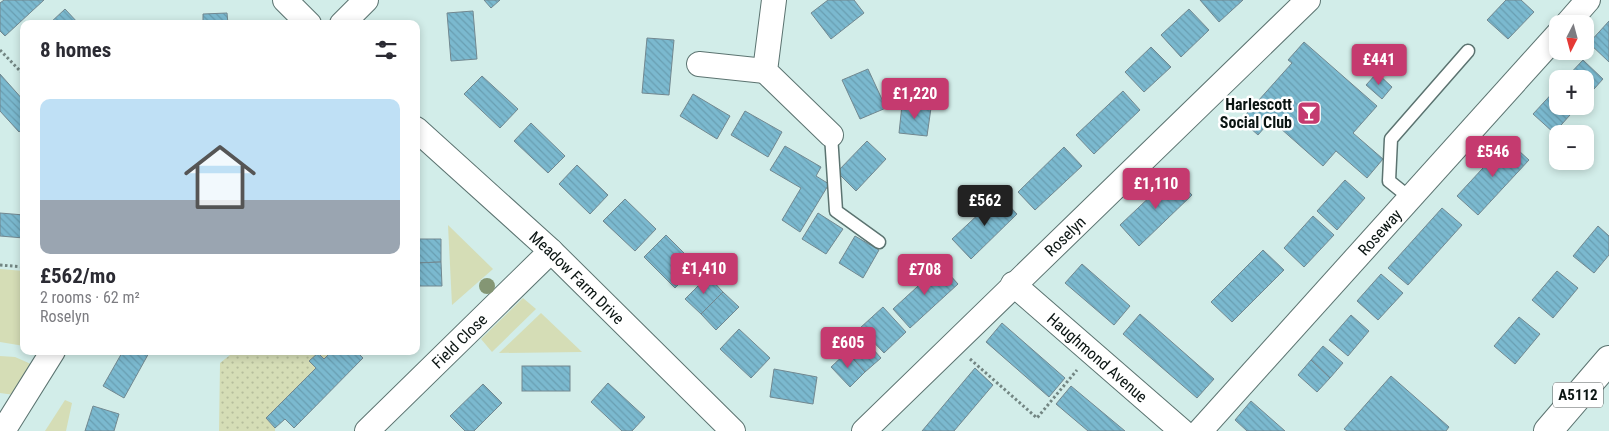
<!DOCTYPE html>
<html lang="en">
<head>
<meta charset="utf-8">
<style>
  :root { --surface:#fff; --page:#f2f2f3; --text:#2b2b33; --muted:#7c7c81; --line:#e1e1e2; --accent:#c53a6f }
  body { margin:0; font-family:"Roboto Condensed",sans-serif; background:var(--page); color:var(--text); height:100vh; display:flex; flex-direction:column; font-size:19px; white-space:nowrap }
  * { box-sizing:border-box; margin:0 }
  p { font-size:16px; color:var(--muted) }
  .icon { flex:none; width:28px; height:28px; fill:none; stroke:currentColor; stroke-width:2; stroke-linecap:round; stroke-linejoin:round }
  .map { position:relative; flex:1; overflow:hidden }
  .details { position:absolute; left:20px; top:20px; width:400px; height:335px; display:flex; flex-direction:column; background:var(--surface); border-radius:10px; box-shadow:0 2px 8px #0003 }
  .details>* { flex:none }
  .needle { width:32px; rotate:186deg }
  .tools { position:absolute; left:1549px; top:15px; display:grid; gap:10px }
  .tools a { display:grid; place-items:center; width:45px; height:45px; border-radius:10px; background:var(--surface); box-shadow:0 2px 8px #0003; font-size:25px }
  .price { position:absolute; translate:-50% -42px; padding:0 11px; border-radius:5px; background:var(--accent); color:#fff; font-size:16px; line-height:32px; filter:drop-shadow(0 1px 2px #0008) }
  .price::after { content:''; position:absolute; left:50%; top:30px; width:15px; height:11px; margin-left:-8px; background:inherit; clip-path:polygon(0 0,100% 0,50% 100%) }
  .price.selected { background:#222; color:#fff }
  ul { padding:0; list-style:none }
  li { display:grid; align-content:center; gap:10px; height:265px; padding:0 20px }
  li+li { border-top:1px solid var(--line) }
  li span { display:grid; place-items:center; height:155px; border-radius:10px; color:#555 }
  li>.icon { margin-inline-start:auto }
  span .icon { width:90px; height:90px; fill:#fffc; stroke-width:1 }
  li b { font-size:21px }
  h2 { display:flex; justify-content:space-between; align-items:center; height:60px; padding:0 20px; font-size:21px }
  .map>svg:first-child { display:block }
  .grass { fill:#d5ddb6 }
  .park { fill:url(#park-dots) }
  .building { fill:url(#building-back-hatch); stroke:#728890 }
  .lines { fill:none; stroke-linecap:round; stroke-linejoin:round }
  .service-casing { stroke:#5b7370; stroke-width:15 }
  .minor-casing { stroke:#5b7370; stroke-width:26 }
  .primary-casing { stroke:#5b7370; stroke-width:30 }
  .path { stroke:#728582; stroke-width:3; stroke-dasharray:2.5 2.5; stroke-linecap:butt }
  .service { stroke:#fff; stroke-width:12 }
  .minor { stroke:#fff; stroke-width:24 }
  .primary { stroke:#fff; stroke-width:28 }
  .tree { fill:#849674 }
  .labels { text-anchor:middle; stroke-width:5; stroke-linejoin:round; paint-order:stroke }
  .shield { fill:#fff; stroke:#545b5a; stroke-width:1 }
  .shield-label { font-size:15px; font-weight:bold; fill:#0b1513 }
  .poi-label { font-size:16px; font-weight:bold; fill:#0b1513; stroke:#fff; text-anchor:end }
  .street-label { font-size:16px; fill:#0b1513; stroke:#fff }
</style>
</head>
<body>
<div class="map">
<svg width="1609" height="431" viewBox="0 0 1609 431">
  <defs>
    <pattern id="park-dots" width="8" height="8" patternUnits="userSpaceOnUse" patternTransform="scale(1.25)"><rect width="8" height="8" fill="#d5ddb6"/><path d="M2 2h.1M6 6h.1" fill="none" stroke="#b6bd9c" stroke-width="1.8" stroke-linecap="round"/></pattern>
    <pattern id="building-back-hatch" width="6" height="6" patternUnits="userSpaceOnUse" patternTransform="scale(1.25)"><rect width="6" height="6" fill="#7bb9cf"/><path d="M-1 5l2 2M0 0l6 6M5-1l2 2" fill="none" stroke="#699eb1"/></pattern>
  </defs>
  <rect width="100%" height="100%" fill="#d2ede9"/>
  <g class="grass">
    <polygon points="448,225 493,269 452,305"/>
    <polygon points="0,269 24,271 24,346 0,342"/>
    <polygon points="523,298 536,309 492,352 481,339"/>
    <polygon points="541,313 582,352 499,353"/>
    <polygon points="0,356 15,357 31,364 15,395 0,393"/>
    <polygon points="65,400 72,403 66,431 45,431"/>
  </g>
  <polygon class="park" points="235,351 332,351 324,359 318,353 310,361 316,368 266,418 275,428 275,431 219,431 220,363"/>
  <g class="building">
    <polygon points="4,0 44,0 5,36 0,31 0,3"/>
    <polygon points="484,0 500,0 491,8"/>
    <polygon points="828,0 854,0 864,13 831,39 811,13"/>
    <polygon points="1200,0 1243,0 1219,22"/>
    <polygon points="1506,0 1521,0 1534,12 1508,39 1487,20"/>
    <polygon points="65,9 79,24 49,24"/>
    <polygon points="1189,9 1209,30 1181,57 1161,35"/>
    <polygon points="473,11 477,59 451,61 447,13"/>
    <polygon points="227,13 228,24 203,24 203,14"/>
    <polygon points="1609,21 1609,62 1589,43"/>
    <polygon points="647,38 674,40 669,95 642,93"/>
    <polygon points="1304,42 1377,106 1353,133 1383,159 1367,178 1336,151 1323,166 1271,120 1258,135 1241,120 1292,63 1288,60"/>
    <polygon points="1151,47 1171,67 1144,92 1125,72"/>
    <polygon points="1583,60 1603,79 1585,99 1585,79 1565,79"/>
    <polygon points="868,69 886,108 860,119 842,80"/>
    <polygon points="1377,73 1392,87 1382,99 1366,85"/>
    <polygon points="0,74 24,101 24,128 19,132 0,111"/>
    <polygon points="482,76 518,109 500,128 464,94"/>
    <polygon points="1558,87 1558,106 1578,106 1554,133 1533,114"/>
    <polygon points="1123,91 1140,110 1094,154 1076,135"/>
    <polygon points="693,94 730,116 717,139 680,116"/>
    <polygon points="902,105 931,108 927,136 899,133"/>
    <polygon points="745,111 782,132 768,157 731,135"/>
    <polygon points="531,123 565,156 548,173 514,141"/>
    <polygon points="867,141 886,159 856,191 837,172"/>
    <polygon points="1508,141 1529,160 1478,215 1457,196"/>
    <polygon points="785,146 821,167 816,176 829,184 800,232 782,220 801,188 770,170"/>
    <polygon points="1064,147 1082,166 1035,210 1018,192"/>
    <polygon points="577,165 608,195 590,214 559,184"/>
    <polygon points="1173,175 1192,195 1139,246 1120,225"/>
    <polygon points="1345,180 1365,198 1337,230 1317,211"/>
    <polygon points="999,195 1017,214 971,259 952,239"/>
    <polygon points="625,199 656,229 635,251 603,221"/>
    <polygon points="1442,208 1462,225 1408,285 1388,268"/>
    <polygon points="0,213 24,215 24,238 0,236"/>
    <polygon points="818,213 843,229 826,254 802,239"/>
    <polygon points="1313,216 1334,235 1304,267 1284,248"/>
    <polygon points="1598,226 1609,236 1609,255 1594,273 1573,256"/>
    <polygon points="666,235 697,266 675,288 644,257"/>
    <polygon points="855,236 879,250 863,278 839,263"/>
    <polygon points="416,239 441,239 441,262 416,263"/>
    <polygon points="1263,250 1284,270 1232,322 1211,302"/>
    <polygon points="441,262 442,286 417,286 416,263"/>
    <polygon points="1082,264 1130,306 1114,325 1065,283"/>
    <polygon points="941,265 958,284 910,328 893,309"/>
    <polygon points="1557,271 1578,288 1553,318 1532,300"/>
    <polygon points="1381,274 1403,293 1378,320 1357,301"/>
    <polygon points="708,276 723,292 701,314 685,299"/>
    <polygon points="723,292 739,307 716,330 701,314"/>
    <polygon points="883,307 906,332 884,353 860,328"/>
    <polygon points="1140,314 1214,379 1197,398 1123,334"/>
    <polygon points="1351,315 1369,331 1348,356 1329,340"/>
    <polygon points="1519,317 1540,334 1515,364 1494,346"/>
    <polygon points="1002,323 1065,378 1049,397 986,342"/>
    <polygon points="739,329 770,358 751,378 720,349"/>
    <polygon points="863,338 881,358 865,372 847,352"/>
    <polygon points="1323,346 1343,363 1330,378 1311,360"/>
    <polygon points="123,351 150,351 124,398 103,386"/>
    <polygon points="332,351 356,351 363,358 294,428 285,419 275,428 266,418 316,368 309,361 318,353 324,359"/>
    <polygon points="847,352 865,372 850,387 831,367"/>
    <polygon points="1311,360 1330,378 1317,392 1298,375"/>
    <rect x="522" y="366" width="48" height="25"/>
    <polygon points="975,368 993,385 954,431 922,431"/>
    <polygon points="774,369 817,377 813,404 770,397"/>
    <polygon points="1391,376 1449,427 1446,431 1347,431 1344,429"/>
    <polygon points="608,383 645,417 632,431 622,431 591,402"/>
    <polygon points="483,384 502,403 474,431 465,431 450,416"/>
    <polygon points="1071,386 1125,431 1088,431 1056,404"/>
    <polygon points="1251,401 1285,431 1247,431 1235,420"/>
    <polygon points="93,406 119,414 114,431 85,431"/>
  </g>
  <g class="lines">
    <g class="service-casing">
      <g id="service">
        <polyline points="831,135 836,211 879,242"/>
        <polyline points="1410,198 1389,181 1391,139 1468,51"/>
      </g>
    </g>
    <g class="minor-casing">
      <g id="minor">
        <polyline points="285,0 309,24"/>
        <polyline points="774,0 765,71 831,135"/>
        <polyline points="342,24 366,0"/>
        <polyline points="1567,24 1588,0"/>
        <polyline points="699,64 765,71"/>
        <path id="s1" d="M416 129 551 251 733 431"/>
        <path id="s2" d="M1013 284 1182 431"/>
        <polyline points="3,431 53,351"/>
        <path id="s3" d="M367 431 551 251"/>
        <path id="s4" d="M864 431 1308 0"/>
        <path id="s5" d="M1200 431 1558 34"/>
      </g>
    </g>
    <g class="primary-casing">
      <polyline id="primary" points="1548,431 1609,360"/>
    </g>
    <g class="path">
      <polyline points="0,50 24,75"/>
      <polyline points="0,265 24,267"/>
      <polyline points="970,359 1037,418 1077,370"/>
    </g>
    <use href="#service" class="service"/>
    <use href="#minor" class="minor"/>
    <use href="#primary" class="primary"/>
  </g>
  <circle class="tree" cx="487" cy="286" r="8"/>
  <defs>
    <g id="bar-square" transform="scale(1.25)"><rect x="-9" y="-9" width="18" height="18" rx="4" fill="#c53a6f" stroke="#fff"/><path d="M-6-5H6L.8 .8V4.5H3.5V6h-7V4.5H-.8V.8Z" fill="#fff"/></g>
  </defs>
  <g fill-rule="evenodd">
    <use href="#bar-square" x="1309" y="113"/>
  </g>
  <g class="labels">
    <rect class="shield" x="1553" y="382.5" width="50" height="25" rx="4"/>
    <g class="shield-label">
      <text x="1578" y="400">A5112</text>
    </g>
    <g class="poi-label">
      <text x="1292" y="110">Harlescott<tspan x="1292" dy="18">Social Club</tspan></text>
    </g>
    <g class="street-label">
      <text dy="6" stroke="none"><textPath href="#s5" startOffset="268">Roseway</textPath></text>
      <text dy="6" stroke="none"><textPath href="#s4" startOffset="280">Roselyn</textPath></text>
      <text dy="6" stroke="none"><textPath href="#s1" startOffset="219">Meadow Farm Drive</textPath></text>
      <text dy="6" stroke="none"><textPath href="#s3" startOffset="129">Field Close</textPath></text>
      <text dy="6" stroke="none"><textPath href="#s2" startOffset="112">Haughmond Avenue</textPath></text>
    </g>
  </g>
</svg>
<div class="tools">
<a><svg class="needle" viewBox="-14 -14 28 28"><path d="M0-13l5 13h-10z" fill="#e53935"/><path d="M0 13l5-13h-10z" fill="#7c7c81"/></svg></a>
<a>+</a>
<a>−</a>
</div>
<b class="price" style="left:1379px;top:86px">£441</b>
<b class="price" style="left:915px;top:120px">£1,220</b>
<b class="price" style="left:1493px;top:178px">£546</b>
<b class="price" style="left:1156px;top:210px">£1,110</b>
<b class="price selected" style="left:985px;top:227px">£562</b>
<b class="price" style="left:704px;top:295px">£1,410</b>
<b class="price" style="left:925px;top:296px">£708</b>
<b class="price" style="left:848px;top:369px">£605</b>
<section class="details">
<h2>8 homes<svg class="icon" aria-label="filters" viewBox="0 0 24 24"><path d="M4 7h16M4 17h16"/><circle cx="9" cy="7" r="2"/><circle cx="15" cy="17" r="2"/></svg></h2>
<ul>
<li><span style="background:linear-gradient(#bfe0f5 65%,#9aa5b1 0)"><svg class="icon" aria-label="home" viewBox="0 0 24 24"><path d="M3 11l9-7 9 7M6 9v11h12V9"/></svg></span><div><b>£562/mo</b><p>2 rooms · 62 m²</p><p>Roselyn</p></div></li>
</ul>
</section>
</div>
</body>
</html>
